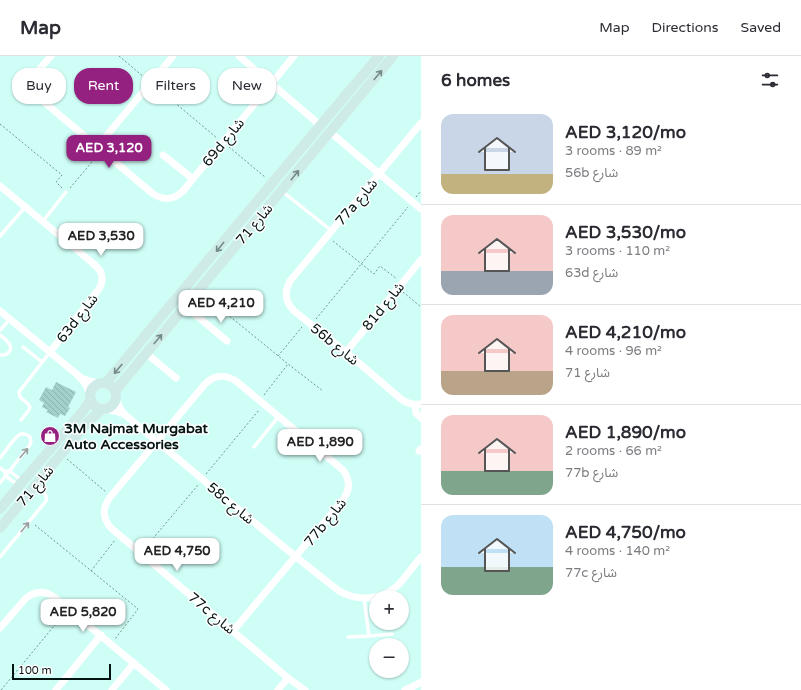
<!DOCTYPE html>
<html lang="en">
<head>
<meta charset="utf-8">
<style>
  :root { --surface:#fff; --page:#f2f2f3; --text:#2b2b33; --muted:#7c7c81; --line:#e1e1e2; --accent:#94217f }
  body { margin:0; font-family:"Varela Round","Noto Sans Arabic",sans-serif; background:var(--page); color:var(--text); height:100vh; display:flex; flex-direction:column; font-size:15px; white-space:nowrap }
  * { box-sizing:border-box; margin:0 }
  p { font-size:13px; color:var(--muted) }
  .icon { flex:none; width:22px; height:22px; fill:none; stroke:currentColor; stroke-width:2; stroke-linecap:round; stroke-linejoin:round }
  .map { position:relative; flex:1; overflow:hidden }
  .sheet { display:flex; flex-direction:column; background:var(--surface); width:380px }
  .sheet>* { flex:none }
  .guide { position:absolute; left:12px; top:12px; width:349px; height:36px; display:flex; gap:8px }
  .buttons { position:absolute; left:369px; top:534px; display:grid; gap:8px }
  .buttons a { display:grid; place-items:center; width:40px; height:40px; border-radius:50%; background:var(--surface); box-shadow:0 1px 3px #0004; font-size:20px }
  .scale { position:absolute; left:12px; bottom:10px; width:99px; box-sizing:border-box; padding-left:4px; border:2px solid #031412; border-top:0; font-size:11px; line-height:14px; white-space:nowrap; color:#031412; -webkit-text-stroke:3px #fff; paint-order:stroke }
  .price { position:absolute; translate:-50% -34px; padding:0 9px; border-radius:8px; background:#fff; color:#222; font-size:13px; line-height:26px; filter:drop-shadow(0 1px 2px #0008) }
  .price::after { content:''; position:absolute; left:50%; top:24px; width:12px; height:9px; margin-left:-6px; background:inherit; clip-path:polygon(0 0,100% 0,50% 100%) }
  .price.current { background:var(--accent); color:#fff }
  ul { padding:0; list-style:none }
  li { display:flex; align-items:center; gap:12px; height:100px; padding:0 20px }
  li+li { border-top:1px solid var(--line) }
  li span { display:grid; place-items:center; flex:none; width:112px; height:80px; border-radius:12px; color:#555 }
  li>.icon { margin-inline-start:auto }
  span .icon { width:48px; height:48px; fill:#fffc; stroke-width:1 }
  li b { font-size:17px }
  h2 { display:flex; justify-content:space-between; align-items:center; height:48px; padding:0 20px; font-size:17px }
  .tag { padding:0 14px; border-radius:16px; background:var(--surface); box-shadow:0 1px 3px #0004; font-size:14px; line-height:36px }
  .tag.current { background:var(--accent); color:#fff }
  header { display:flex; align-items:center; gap:24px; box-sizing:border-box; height:56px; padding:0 20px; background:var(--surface); border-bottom:1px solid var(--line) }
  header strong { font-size:19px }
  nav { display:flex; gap:22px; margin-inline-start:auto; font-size:14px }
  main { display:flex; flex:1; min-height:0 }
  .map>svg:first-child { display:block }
  .building { fill:url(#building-back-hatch) }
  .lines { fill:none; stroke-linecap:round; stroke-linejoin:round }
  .path { stroke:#749590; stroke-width:1; stroke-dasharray:2 2; stroke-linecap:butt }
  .lane { stroke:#fff; stroke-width:3.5 }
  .street { stroke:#fff; stroke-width:7 }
  .secondary { stroke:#cfebe8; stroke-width:10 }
  .oneway { stroke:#738a88 }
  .oneway2 { stroke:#9aa1a0 }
  .labels { text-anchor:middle; stroke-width:3; stroke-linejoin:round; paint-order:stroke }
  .street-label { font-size:14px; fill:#031412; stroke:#fff }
  .poi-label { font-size:14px; font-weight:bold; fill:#031412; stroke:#fff; text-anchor:start }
</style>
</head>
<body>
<header>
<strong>Map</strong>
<nav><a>Map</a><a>Directions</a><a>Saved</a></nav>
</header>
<main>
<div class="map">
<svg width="421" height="634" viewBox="0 0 421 634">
  <defs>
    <pattern id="building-back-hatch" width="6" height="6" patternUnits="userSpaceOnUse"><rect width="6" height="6" fill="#a2d0ca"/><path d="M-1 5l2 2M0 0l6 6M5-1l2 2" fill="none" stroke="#8ab2ac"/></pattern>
  </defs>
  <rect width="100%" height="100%" fill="#cffef7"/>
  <polygon class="building" points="56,326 76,336 68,351 70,352 65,360 60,358 58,362 46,356 48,354 42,351 44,347 39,344 46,331 52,334"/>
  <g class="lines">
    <g class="path">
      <polyline points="119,0 145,22"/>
      <polyline points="156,31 217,82"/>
      <polyline points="0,68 62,119 56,126 62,132"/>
      <polyline points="229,91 265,121"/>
      <polyline points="70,132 97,100"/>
      <polyline points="416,141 421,135"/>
      <polyline points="333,185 374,218 380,210 397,223"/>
      <polyline points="403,236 421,251"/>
      <polyline points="205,240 288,308 323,335"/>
      <polyline points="316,263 408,151"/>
      <polyline points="278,300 302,271"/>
      <polyline points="264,339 288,308"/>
      <polyline points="67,403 106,436"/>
      <polyline points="206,418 259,354"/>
      <polyline points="35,469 138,553 115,583"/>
      <polyline points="145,492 198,429"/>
      <polyline points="91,515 115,484"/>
      <polyline points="1,634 64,558"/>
    </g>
    <g class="lane">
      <polyline points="283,136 332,175"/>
      <polyline points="43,165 66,136"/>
      <polyline points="0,180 25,151"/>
      <polyline points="0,274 10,263"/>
      <path d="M0 279C3 281 6 284 8 286 14 293 8 300 0 299"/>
      <polyline points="23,291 42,306"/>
      <polyline points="21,364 29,354 30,351 28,348 20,341 19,336 50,296"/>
      <polyline points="254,391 279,360"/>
      <path d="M0 402C4 397 15 381 19 379 22 377 26 378 29 380 32 383 31 386 30 389L0 427"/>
      <polyline points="0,412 4,415 7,421 18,429"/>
      <polyline points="7,415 11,416 22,425"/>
      <path d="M0 501 46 445C48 438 42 434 37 430"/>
      <polyline points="369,580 392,578"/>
      <polyline points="348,581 369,580 364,542"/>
    </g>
    <g class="street">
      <path d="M51 0C40 13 27 22 37 40L152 137C163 145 174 144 183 135L294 0"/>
      <polyline points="239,0 320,69"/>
      <path d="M421 67 290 225C284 236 285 246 294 255L346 296 401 343C407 348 413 349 421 348"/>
      <polyline points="330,76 421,153"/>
      <polyline points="97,91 173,0"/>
      <polyline points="163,99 193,123"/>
      <path d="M0 130 95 209C103 216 104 224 99 233L50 296"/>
      <polyline points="185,250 227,285"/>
      <polyline points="0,255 79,320 86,329 90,339"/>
      <polyline points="346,296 421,204"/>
      <polyline points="146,297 176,322"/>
      <polyline points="79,321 89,325 100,327"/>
      <path d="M116 342 119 350 124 358 296 501 339 535C357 545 380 545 397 530 406 521 413 510 421 501"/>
      <polyline points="415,349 416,357 421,362"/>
      <polyline points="105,353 115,355 124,358"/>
      <polyline points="419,395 421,393"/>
      <path d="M0 572 26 542C35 535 44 534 54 541L166 634"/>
      <path d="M233 575 342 445C350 435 351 425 343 414L236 325C225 318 214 319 205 328L111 440C102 452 102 461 111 472L288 622 305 634"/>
      <polyline points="56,634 101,579"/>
      <polyline points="112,634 134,607"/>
      <polyline points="278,634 288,622"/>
      <polyline points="405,634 416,629 421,626"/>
    </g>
    <g class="secondary">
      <path d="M106 327C197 218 287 108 379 0"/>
      <circle cx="103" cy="340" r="13"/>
      <polyline points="115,335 393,0"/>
      <polyline points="0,453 23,425 83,355 91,343"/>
      <polyline points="0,472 86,368 102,353"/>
    </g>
  </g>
  <defs><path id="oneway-shaft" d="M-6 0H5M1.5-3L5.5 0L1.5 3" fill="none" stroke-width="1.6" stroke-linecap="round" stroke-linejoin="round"/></defs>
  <g class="oneway">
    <use href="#oneway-shaft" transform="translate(378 19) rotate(-50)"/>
    <use href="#oneway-shaft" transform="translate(295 119) rotate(-51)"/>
    <use href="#oneway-shaft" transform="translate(220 191) rotate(129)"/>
    <use href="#oneway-shaft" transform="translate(158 283) rotate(-50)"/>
    <use href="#oneway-shaft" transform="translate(118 313) rotate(130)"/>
  </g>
  <g class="oneway2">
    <use href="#oneway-shaft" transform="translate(24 397) rotate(-50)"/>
    <use href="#oneway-shaft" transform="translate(25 471) rotate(-51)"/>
  </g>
  <defs>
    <g id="shop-disc" transform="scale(1)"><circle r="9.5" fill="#94217f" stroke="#fff"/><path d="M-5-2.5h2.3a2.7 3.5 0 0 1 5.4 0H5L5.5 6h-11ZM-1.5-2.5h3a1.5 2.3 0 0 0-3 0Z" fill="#fff"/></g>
  </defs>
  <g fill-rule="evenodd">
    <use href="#shop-disc" x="50" y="380"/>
  </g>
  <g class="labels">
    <g class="street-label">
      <text transform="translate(223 86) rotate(-51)" y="5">69d شارع</text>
      <text transform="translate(356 146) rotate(-50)" y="5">77a شارع</text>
      <text transform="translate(254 168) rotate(-50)" y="5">شارع 71</text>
      <text transform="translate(383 250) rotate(-51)" y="5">81d شارع</text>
      <text transform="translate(77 262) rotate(-52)" y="5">63d شارع</text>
      <text transform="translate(335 288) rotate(39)" y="5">56b شارع</text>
      <text transform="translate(35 430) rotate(-50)" y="5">شارع 71</text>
      <text transform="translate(231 447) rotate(40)" y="5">58c شارع</text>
      <text transform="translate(325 466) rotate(-51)" y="5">77b شارع</text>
      <text transform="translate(212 557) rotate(40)" y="5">77c شارع</text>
    </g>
    <g class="poi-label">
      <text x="64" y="377">3M Najmat Murgabat<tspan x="64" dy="16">Auto Accessories</tspan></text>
    </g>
  </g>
</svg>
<div class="buttons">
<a>+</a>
<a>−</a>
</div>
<div class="scale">100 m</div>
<b class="price current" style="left:109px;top:113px">AED 3,120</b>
<b class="price" style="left:101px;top:201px">AED 3,530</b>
<b class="price" style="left:221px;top:268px">AED 4,210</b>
<b class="price" style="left:320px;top:407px">AED 1,890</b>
<b class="price" style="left:177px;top:516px">AED 4,750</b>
<b class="price" style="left:83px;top:577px">AED 5,820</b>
<div class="guide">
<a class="tag">Buy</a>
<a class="tag current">Rent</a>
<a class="tag">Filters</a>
<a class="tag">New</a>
</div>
</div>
<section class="sheet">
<h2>6 homes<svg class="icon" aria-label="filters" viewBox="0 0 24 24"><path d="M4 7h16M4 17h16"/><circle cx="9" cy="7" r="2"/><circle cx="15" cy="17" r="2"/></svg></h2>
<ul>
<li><span style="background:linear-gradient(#c9d6e8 75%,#c2b280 0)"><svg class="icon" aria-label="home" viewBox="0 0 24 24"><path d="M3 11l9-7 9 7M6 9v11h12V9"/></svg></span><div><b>AED 3,120/mo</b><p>3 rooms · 89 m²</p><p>56b شارع</p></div></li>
<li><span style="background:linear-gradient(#f6c9c9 70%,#9aa5b1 0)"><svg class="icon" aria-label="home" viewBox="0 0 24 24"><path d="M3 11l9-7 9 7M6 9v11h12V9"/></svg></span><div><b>AED 3,530/mo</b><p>3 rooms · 110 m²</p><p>63d شارع</p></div></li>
<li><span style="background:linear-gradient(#f6c9c9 70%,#b9a48a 0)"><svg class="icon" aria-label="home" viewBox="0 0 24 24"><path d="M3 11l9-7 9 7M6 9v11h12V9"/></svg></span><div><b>AED 4,210/mo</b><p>4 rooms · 96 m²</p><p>شارع 71</p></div></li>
<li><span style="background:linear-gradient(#f6c9c9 70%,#7fa58c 0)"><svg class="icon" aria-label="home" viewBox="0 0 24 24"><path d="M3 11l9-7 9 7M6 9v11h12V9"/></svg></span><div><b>AED 1,890/mo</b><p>2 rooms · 66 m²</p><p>77b شارع</p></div></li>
<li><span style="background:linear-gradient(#bfe0f5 65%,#7fa58c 0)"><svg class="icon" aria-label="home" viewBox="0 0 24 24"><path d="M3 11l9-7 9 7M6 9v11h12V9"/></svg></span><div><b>AED 4,750/mo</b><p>4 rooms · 140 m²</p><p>77c شارع</p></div></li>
</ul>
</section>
</main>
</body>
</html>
